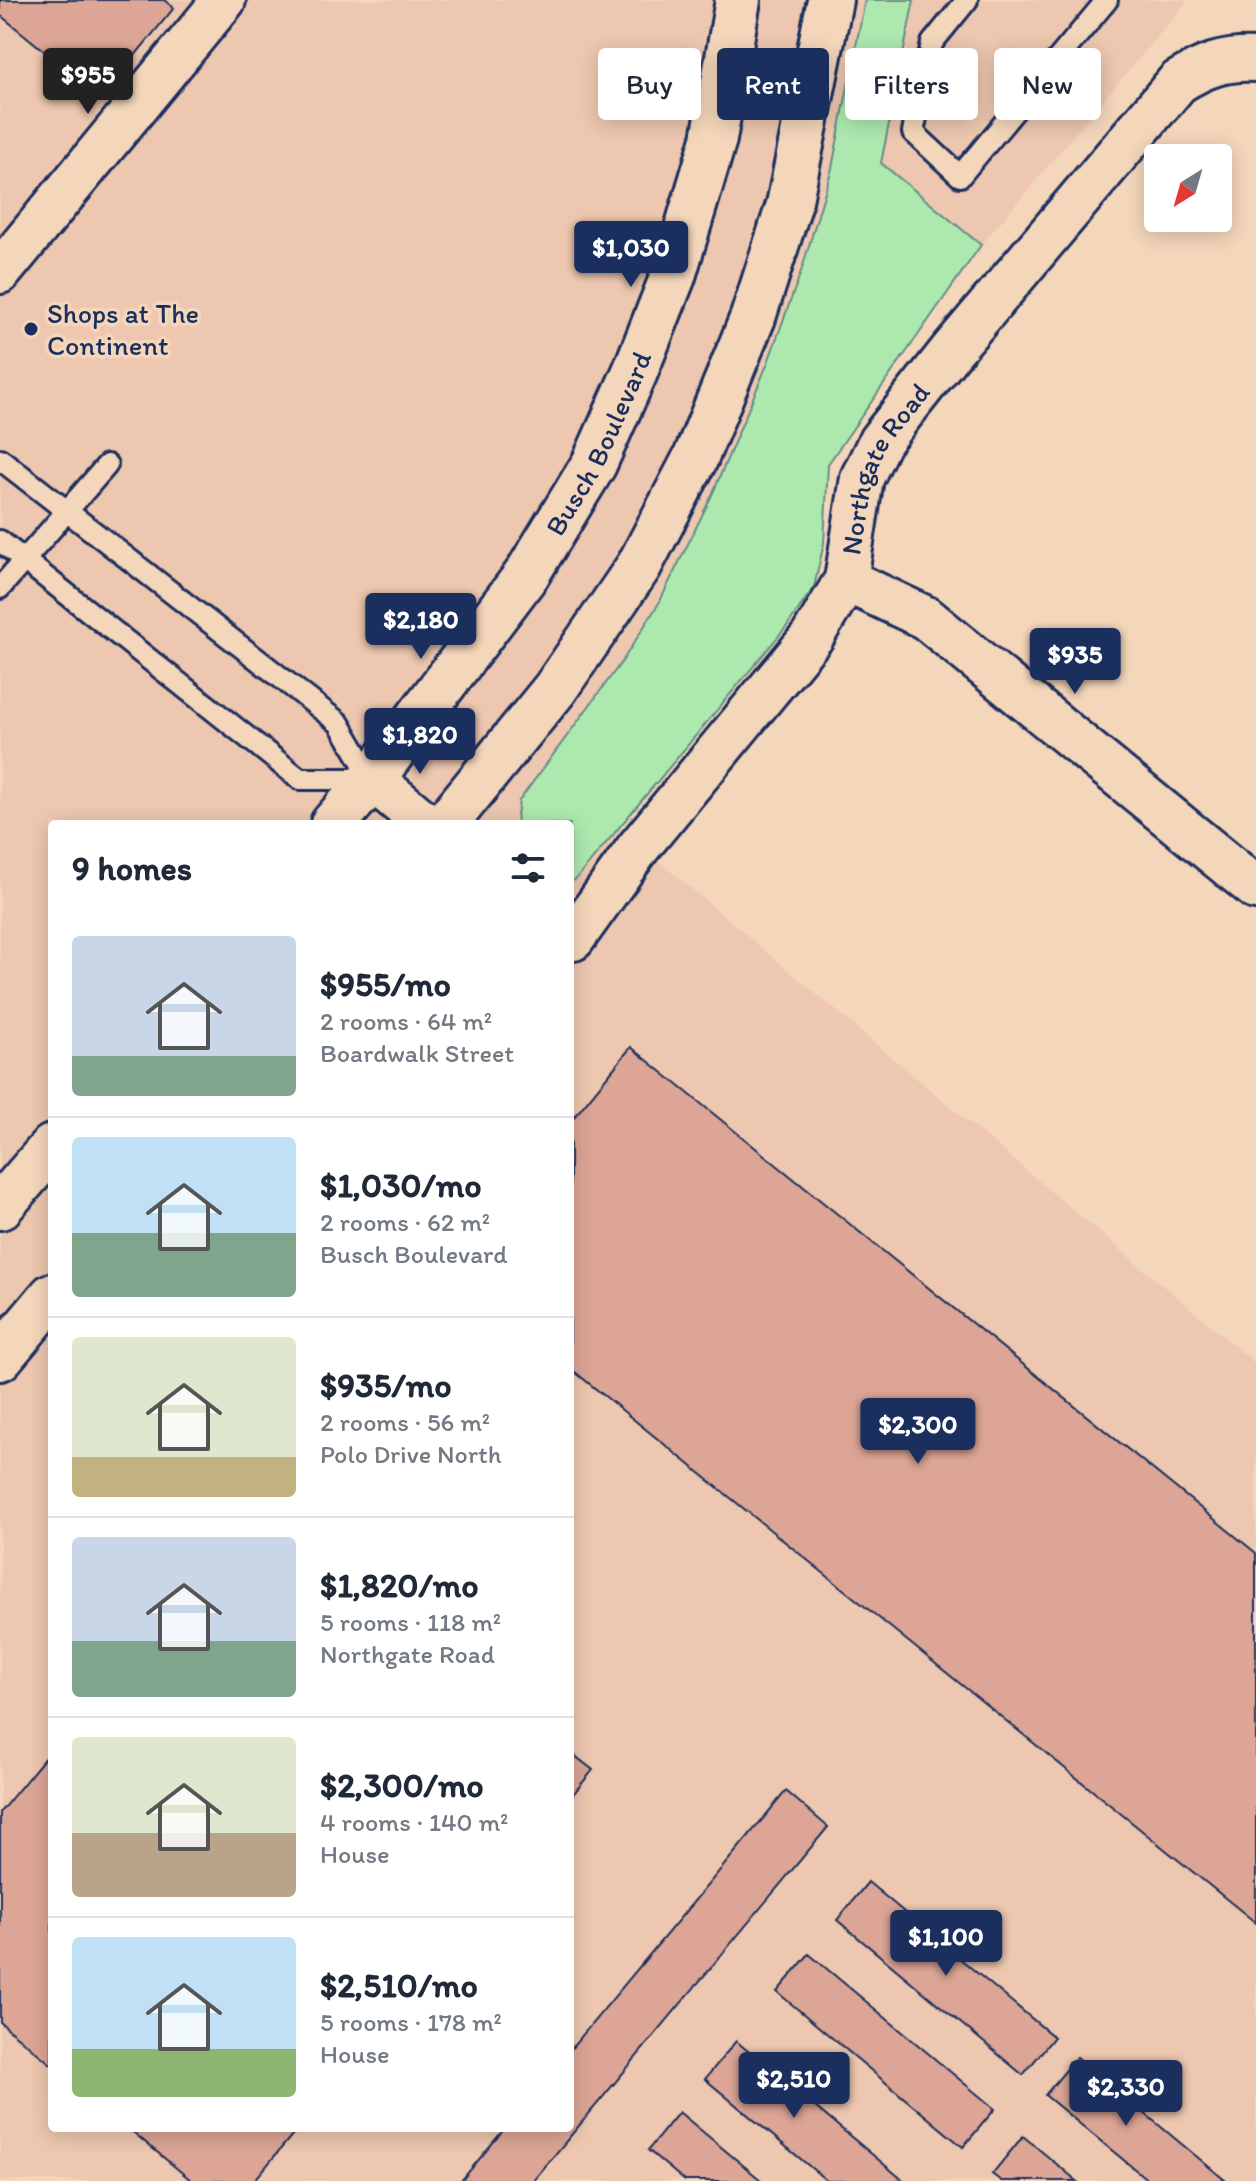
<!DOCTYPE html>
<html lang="en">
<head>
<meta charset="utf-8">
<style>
  :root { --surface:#fff; --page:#f6f6f7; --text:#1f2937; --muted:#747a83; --line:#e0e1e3; --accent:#1b2f5e }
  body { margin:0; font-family:Itim,sans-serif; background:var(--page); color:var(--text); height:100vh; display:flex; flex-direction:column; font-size:30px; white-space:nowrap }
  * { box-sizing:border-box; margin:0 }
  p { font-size:26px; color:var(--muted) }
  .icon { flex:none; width:44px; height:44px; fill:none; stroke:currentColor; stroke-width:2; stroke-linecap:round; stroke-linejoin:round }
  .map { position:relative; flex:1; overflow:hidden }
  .drawer { position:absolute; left:48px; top:820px; width:526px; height:1312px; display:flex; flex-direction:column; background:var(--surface); border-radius:8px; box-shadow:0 4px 20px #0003 }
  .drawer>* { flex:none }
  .hud { position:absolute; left:598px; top:48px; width:538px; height:72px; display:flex; gap:16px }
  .needle { width:52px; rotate:217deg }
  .fabs { position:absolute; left:1144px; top:144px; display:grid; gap:16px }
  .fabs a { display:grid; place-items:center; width:88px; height:88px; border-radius:8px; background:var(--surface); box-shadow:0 4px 20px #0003; font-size:40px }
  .price { position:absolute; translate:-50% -68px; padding:0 18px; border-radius:8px; background:var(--accent); color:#fff; font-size:26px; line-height:52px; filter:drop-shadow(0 2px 4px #0008) }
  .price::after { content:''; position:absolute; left:50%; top:48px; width:24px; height:18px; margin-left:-12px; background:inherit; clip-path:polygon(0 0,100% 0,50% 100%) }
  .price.current { background:#222; color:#fff }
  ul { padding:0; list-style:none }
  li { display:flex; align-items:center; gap:24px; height:200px; padding:0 24px }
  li+li { border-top:2px solid var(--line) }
  li span { display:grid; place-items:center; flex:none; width:224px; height:160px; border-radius:8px; color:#555 }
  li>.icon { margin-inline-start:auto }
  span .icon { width:96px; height:96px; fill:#fffc; stroke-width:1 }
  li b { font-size:34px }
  h2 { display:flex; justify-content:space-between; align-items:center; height:96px; padding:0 24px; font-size:34px }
  .chip { padding:0 28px; border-radius:8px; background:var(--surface); box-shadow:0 4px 20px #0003; font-size:28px; line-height:72px }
  .chip.current { background:var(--accent); color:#fff }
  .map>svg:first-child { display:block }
  .built { fill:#edc7af }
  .green { fill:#ade9af; stroke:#648c86; stroke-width:2 }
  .building { fill:#dca595; stroke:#1b2f5e; stroke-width:2 }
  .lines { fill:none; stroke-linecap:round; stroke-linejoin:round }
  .service-casing { stroke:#1b2f5e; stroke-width:26 }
  .minor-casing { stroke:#1b2f5e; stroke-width:48 }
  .secondary-casing { stroke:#1b2f5e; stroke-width:50 }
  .service { stroke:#f4d6ba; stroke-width:20 }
  .minor { stroke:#f4d6ba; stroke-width:42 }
  .secondary { stroke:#f4d6ba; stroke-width:44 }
  .poi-dot { fill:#1b2f5e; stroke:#f4d6ba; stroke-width:3 }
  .labels { text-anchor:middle; stroke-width:7; stroke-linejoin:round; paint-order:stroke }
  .poi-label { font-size:28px; fill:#1b2f5e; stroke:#f4d6ba; text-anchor:start }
  .street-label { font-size:28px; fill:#1b2f5e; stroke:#f4d6ba }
</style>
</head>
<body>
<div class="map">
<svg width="1256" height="2181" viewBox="0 0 1256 2181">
  <rect width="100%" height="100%" fill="#f4d6ba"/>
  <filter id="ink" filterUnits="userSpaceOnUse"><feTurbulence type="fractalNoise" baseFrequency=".0125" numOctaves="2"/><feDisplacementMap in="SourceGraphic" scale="16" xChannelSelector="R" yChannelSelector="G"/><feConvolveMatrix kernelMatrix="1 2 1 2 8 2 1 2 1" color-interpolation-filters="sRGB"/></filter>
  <g filter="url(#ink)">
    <g class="built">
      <polygon points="0,0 865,0 832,168 802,269 767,365 712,495 659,603 623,660 519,801 516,824 52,824 52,2128 570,2128 570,883 577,878 619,828 1256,1364 1256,2181 0,2181"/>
      <polygon points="914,0 1188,0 981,245 881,163"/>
    </g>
    <polygon class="green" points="865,0 914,0 881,163 981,245 828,464 824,543 814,587 787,626 577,878 570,883 570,824 516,824 519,801 623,660 659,603 712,495 767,365 802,269 832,168"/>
    <g class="building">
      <polygon points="0,0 164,0 174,8 101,97 0,15"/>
      <polygon points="631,1047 1256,1553 1256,1923 570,1368 570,1122"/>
      <polygon points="52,1749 52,2065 0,2022 0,1812"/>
      <polygon points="570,1752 593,1770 570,1798"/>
      <polygon points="786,1791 828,1827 533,2181 461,2181 505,2128 570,2128 570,2050"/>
      <polygon points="868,1882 1054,2037 1023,2075 837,1920"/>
      <polygon points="809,1954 995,2109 963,2147 777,1992"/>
      <polygon points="736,2041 904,2181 827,2181 705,2079"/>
      <polygon points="1077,2057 1226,2181 1149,2181 1045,2095"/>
      <polygon points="679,2112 762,2181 685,2181 648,2150"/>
      <polygon points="128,2128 298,2128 254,2181 192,2181"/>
      <polygon points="1023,2136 1077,2181 1001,2181 992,2174"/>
    </g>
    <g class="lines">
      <g class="service-casing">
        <g id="service">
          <polyline points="967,0 932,43 913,132 960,176 1107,0"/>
          <polyline points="0,459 339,723 372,779"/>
          <polyline points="0,541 300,779 368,779"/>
          <polyline points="0,588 107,465"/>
        </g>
      </g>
      <g class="minor-casing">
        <g id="minor">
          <polyline points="0,272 224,0"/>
          <polyline points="846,580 926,618 1256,888"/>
          <polyline points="372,779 426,824"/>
          <path id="s1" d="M570 936 573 939 638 848 812 637 846 580 862 478 880 441 952 350 1178 82C1204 66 1225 58 1256 60"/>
        </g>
      </g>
      <g class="secondary-casing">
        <g id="secondary">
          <path id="s2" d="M333 824 372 779 527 574 594 464 635 372 673 276 714 139 738 0"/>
          <polyline points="445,824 555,689 639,566 696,457 753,317 789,205 830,0"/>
          <polyline points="0,1207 52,1147"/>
          <polyline points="0,1358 52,1296"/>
        </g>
      </g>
      <use href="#service" class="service"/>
      <use href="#minor" class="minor"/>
      <use href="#secondary" class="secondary"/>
    </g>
  </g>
  <circle class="poi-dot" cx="31" cy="329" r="8"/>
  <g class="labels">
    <g class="poi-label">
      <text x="47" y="323">Shops at The<tspan x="47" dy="32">Continent</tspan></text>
    </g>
    <g class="street-label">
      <text dy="10" stroke="none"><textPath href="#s2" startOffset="466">Busch Boulevard</textPath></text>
      <text dy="10" stroke="none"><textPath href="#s1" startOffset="576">Northgate Road</textPath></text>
    </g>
  </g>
</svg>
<div class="fabs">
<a><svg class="needle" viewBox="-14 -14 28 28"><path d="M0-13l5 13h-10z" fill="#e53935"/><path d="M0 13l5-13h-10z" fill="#747a83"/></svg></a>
</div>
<b class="price current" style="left:88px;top:116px">$955</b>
<b class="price" style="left:631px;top:289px">$1,030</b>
<b class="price" style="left:421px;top:661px">$2,180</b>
<b class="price" style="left:1075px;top:696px">$935</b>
<b class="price" style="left:420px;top:776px">$1,820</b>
<b class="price" style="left:918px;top:1466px">$2,300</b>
<b class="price" style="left:946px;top:1978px">$1,100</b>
<b class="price" style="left:794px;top:2120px">$2,510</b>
<b class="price" style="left:1126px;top:2128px">$2,330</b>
<div class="hud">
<a class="chip">Buy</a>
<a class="chip current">Rent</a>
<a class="chip">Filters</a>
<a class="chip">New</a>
</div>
<section class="drawer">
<h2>9 homes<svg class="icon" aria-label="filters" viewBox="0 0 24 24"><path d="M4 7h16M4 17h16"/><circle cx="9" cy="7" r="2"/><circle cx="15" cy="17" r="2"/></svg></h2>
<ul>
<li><span style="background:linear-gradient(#c9d6e8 75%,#7fa58c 0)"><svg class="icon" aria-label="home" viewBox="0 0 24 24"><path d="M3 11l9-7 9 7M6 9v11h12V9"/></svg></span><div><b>$955/mo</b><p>2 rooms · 64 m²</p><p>Boardwalk Street</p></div></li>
<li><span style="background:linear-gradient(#bfe0f5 60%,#7fa58c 0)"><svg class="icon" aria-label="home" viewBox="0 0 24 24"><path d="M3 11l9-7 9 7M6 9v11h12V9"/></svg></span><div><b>$1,030/mo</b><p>2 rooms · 62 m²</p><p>Busch Boulevard</p></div></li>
<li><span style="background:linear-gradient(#dfe7d0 75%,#c2b280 0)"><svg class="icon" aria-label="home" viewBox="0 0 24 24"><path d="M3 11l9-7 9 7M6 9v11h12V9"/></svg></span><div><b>$935/mo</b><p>2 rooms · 56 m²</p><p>Polo Drive North</p></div></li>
<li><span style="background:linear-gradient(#c9d6e8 65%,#7fa58c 0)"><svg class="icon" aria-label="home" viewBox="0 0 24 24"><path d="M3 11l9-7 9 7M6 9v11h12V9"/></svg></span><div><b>$1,820/mo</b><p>5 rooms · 118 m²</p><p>Northgate Road</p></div></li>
<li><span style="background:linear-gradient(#dfe7d0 60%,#b9a48a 0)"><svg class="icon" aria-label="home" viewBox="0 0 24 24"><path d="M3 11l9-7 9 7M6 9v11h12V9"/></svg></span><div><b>$2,300/mo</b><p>4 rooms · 140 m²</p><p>House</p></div></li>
<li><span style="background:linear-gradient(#bfe0f5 70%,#8fb573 0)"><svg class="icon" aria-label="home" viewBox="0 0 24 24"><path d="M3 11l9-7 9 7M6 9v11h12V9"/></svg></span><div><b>$2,510/mo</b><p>5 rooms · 178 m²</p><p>House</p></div></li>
</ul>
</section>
</div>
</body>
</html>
